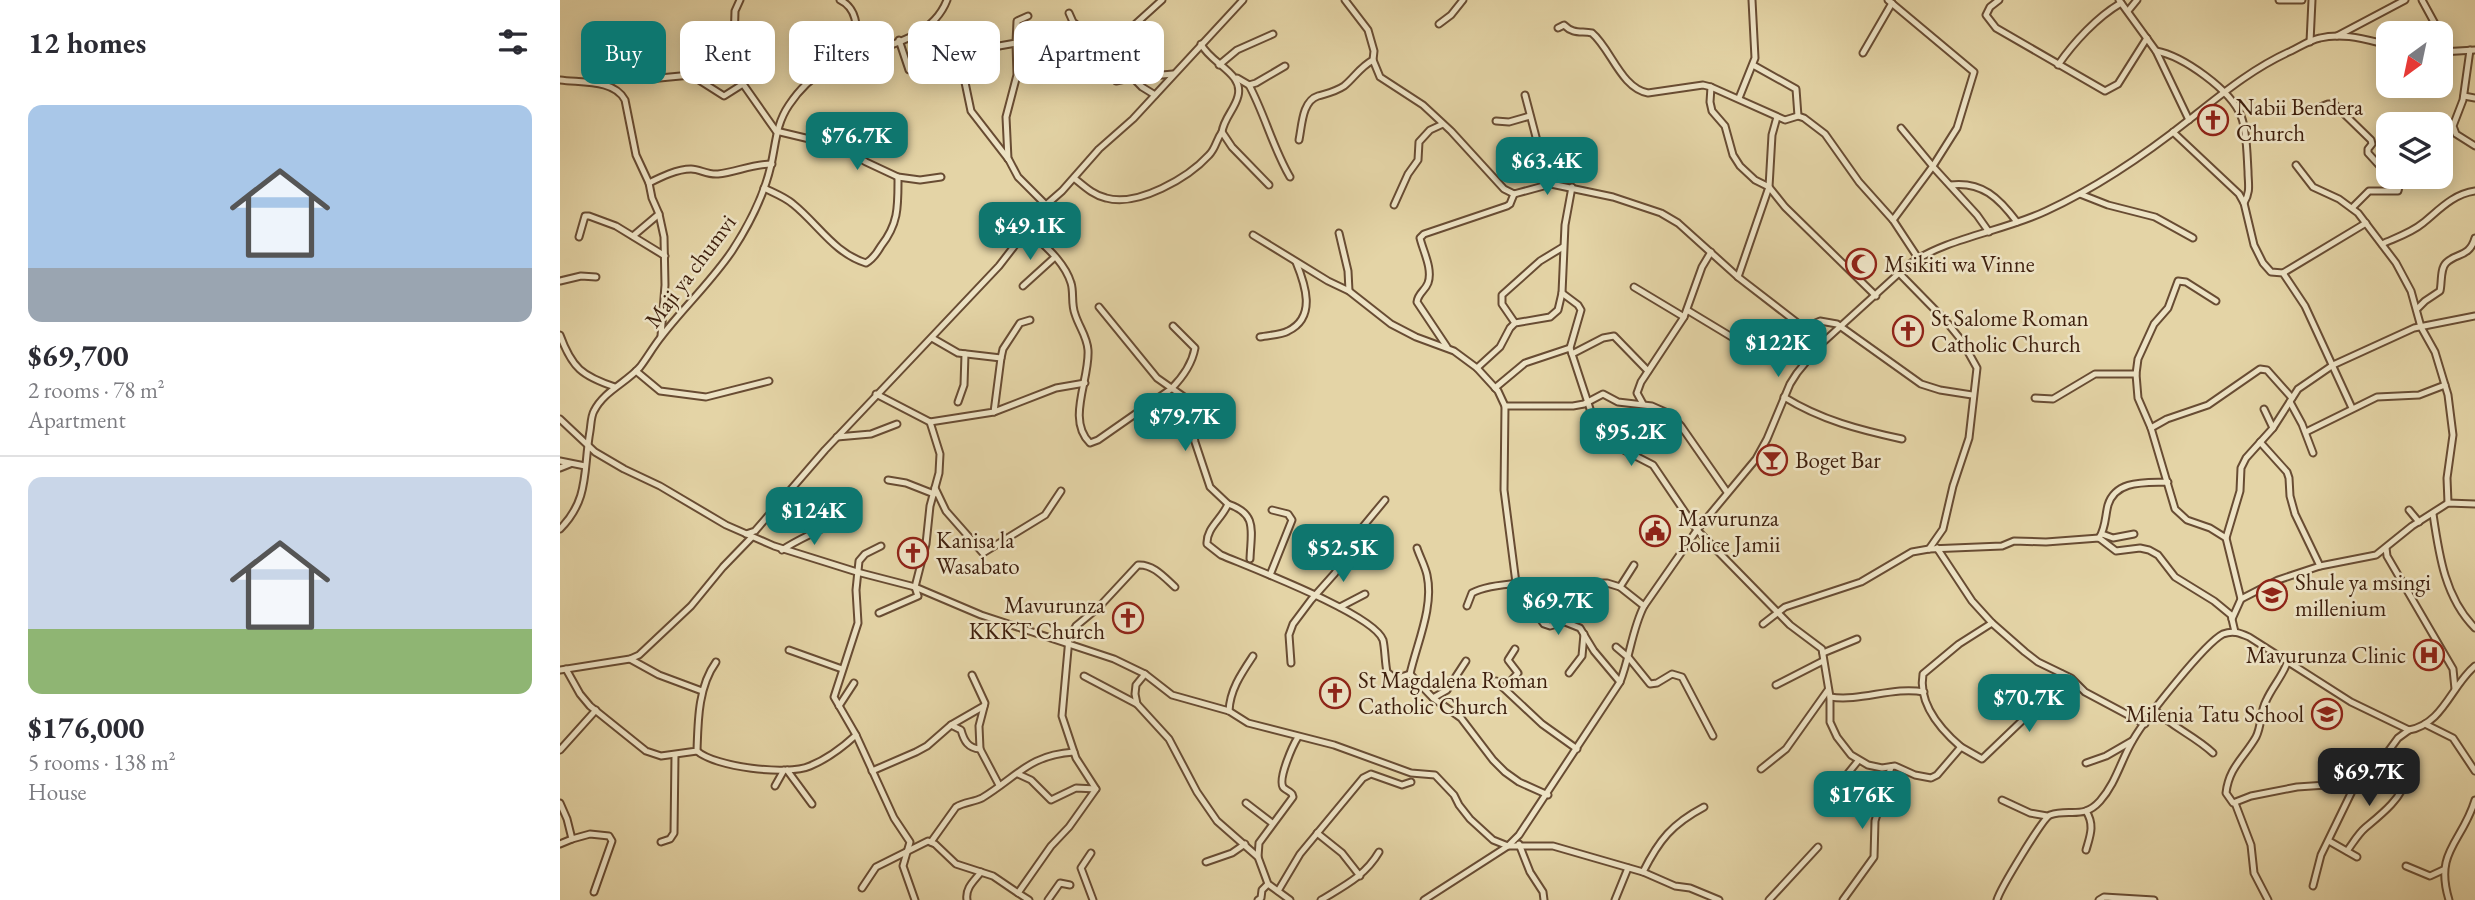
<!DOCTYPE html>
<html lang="en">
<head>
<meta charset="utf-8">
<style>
  :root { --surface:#fff; --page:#f7f7f7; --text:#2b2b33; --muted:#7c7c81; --line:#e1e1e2; --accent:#0f766e }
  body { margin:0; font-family:"EB Garamond",serif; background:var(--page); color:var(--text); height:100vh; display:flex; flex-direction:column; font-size:26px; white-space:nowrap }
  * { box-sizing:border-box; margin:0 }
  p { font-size:23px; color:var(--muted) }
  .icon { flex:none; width:38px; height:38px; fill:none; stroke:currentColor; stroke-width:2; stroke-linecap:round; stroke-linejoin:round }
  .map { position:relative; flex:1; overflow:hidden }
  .side { display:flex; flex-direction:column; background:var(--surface); width:560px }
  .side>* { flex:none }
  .hud { position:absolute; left:21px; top:21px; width:665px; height:63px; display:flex; gap:14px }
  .needle { width:46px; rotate:213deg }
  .buttons { position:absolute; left:1816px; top:21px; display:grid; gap:14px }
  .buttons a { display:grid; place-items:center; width:77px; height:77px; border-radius:14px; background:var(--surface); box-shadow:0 4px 18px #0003; font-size:35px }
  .price { position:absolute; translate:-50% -60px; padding:0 16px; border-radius:14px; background:var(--accent); color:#fff; font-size:23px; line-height:46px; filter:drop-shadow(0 2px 4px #0008) }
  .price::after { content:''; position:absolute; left:50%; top:42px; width:21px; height:16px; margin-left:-10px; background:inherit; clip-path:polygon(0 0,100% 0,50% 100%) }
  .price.current { background:#222; color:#fff }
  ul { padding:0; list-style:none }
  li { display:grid; align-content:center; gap:14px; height:371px; padding:0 28px }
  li+li { border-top:2px solid var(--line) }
  li span { display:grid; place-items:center; height:217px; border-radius:14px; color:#555 }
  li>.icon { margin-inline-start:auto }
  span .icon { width:126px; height:126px; fill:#fffc; stroke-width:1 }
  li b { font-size:30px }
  h2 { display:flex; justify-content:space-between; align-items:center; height:84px; padding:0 28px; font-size:30px }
  .pill { padding:0 24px; border-radius:14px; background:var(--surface); box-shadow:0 4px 18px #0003; font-size:24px; line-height:63px }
  .pill.current { background:var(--accent); color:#fff }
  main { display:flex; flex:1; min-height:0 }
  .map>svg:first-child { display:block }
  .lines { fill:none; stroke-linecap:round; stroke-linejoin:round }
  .street-casing { stroke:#684c33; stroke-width:9 }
  .street { stroke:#ede3c5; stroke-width:5 }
  .labels { text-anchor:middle; stroke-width:5; stroke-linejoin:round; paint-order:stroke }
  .poi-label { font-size:23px; fill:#3e1f0d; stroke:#ede3c5; text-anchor:start }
  .street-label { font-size:23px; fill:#3e1f0d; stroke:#ede3c5 }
</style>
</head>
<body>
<main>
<section class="side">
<h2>12 homes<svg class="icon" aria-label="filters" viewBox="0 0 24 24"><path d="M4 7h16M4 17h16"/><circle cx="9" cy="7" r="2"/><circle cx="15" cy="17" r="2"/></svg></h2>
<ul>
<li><span style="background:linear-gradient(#a9c7e8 75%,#9aa5b1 0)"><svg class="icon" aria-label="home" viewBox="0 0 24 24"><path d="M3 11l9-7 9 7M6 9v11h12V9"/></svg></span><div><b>$69,700</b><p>2 rooms · 78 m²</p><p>Apartment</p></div></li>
<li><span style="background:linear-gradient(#c9d6e8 70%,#8fb573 0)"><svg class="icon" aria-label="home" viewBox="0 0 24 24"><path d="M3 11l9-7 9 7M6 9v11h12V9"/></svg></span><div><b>$176,000</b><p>5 rooms · 138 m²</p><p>House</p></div></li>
</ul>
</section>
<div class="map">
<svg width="1915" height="900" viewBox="0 0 1915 900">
  <rect width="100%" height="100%" fill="#e4d4a6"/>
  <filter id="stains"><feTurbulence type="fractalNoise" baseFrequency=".00286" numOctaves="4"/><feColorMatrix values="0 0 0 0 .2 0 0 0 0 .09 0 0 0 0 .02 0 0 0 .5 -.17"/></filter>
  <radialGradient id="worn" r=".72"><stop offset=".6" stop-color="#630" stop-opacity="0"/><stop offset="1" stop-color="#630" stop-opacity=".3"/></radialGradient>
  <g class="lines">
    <g class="street-casing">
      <g id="street">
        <polyline points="180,0 175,11 174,44 183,84 216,131 279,146 306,162 338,177 360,180 381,177"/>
        <path d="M280 0C301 10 296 35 297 56"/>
        <polyline points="785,0 808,30 814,51 813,60 820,77 863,105 891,131 944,189 954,194 991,184 1053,197 1101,213 1118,223 1178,277 1244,328 1260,345"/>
        <polyline points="1328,0 1414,72 1397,128 1373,166 1333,220"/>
        <polyline points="1439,0 1430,7 1426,15 1436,28 1545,91 1558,84 1587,38"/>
        <polyline points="1559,0 1596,51 1629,120"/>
        <polyline points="1719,0 1742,0"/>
        <polyline points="1862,0 1880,33"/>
        <polyline points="1568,11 1577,0"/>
        <polyline points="509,13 513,22 544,48 582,87 595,95"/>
        <polyline points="879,24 891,15 903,0"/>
        <path d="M998 28 1004 25C1013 34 1020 31 1032 33 1051 49 1061 88 1088 93L1143 85 1151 87 1225 120 1238 116 1244 118 1265 134 1299 182 1333 220 1358 258"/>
        <polyline points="1777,36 1845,0"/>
        <polyline points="560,38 602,0"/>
        <polyline points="339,40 349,70"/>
        <polyline points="1750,42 1752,0"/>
        <polyline points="400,43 402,68 411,111 449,160 458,177 486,205"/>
        <path d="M641 44C651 64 684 73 678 96 675 109 664 118 662 132L672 147 709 185"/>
        <polyline points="1910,50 1903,100 1893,126 1896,134 1915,146"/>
        <path d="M1596 51C1623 56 1671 90 1681 116 1687 130 1687 156 1688 171 1688 184 1691 191 1684 203"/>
        <polyline points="1881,52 1915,50"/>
        <polyline points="1303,53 1332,3"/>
        <polyline points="125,57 133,68 131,75"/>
        <polyline points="401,58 423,55 439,46 456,43 457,21 468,16"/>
        <polyline points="659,65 677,50 713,34"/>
        <polyline points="1193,65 1236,89 1238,116"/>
        <path d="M1498 65C1514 42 1537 17 1561 3"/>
        <polyline points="677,78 689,85 696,83 725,66"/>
        <polyline points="89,79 131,75 164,96 183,84"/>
        <path d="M0 80C20 83 54 79 65 100L76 155 89 183 92 198 99 214 104 237 105 285 101 336"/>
        <polyline points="556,81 570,78 613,74"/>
        <path d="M689 85C705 115 713 148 730 177"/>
        <polyline points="1151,87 1150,102 1152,111 1165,126 1173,155 1180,166 1195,180 1209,187 1225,207 1316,296"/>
        <polyline points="965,95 988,183"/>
        <polyline points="1904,96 1915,98"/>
        <polyline points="1179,98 1195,58 1192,0"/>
        <polyline points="1753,110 1768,104 1774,104 1811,140 1812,144 1808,149 1808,153 1829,176"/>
        <polyline points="936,121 949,122 970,116"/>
        <polyline points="1341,128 1375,169 1417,215 1429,232"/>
        <polyline points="1613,132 1679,194 1684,203 1694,245 1703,263 1711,272 1723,273 1745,306 1792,408"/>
        <path d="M739 140C742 126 742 101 758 96 768 93 775 92 784 86 794 78 800 67 813 60"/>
        <polyline points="279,146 297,126 320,129"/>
        <polyline points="448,159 446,117 457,75 456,43 461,45 491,39"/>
        <polyline points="1736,165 1753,187 1779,199 1798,213 1836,263 1851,291 1861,327 1875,352 1888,395 1893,435 1887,478 1888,503"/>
        <path d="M514 178C524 186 533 195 546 198 578 207 628 178 649 155 656 148 656 140 662 132"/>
        <path d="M89 183C101 177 117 169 131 169 140 169 147 175 158 174 176 172 193 164 212 164"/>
        <path d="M1390 185C1422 181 1439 198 1457 222"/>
        <path d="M204 188C214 193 225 197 233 204 258 224 274 253 306 263 313 259 317 253 321 246 339 223 338 206 338 177"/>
        <polyline points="1520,194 1548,205 1595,217 1633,238"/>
        <polyline points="834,205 848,174 858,160 859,142 870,130 883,124"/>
        <polyline points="1792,208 1809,191 1838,191 1839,187 1830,177"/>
        <path d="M466 228C482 244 504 260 511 283 514 292 511 304 515 314 519 327 527 336 528 350 530 379 506 420 530 443L538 440 611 389C622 378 632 364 635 348L613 326"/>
        <polyline points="779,233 788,271 789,291"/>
        <polyline points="693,235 768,281 789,291 831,324 856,337 894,351 917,368 938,391 945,406 944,490 956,583"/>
        <polyline points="73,236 99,214"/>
        <polyline points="19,237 25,216 29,216 56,226 105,256"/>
        <path d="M1822 244C1835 238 1851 233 1863 223 1879 210 1893 194 1915 191"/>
        <polyline points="1339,273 1385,320 1402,341 1417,368 1409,438 1393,486 1383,529 1369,549"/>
        <polyline points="1723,273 1806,223"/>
        <polyline points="1178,277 1209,187 1212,135 1217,117"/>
        <polyline points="0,281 21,276 36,277"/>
        <polyline points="463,286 495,257"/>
        <polyline points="1074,287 1124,317"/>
        <polyline points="1002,293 1018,305 1021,310 1010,348 1032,415 1041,433 1056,446 1093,465 1137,530 1230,625 1262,649 1270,697 1270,722 1277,737 1291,755 1308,765 1322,768 1335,766 1355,775 1371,778 1377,775 1401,747 1422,759 1469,714 1502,674"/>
        <polyline points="1656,301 1626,282 1618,281 1608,308 1594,324 1578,359 1576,374 1578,398 1591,428 1615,509 1627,520 1650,528 1666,538 1681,599 1672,619"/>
        <path d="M539 307 597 378 627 399 635 442 650 487 668 504C662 519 646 528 647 544L661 555C689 567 814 614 823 640 825 648 825 663 827 672L835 679 850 674 873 698 901 718 933 760 945 772 959 782 988 795"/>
        <path d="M1857 309 1865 301 1880 291C1882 283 1880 269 1886 263 1897 252 1909 258 1915 238"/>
        <polyline points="1127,310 1175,339"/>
        <polyline points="955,323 942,304 942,295 980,261 1003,247"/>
        <polyline points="1244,328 1260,321 1277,324 1361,384 1380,390 1412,395"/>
        <path d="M0 335C12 368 22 376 55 387"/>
        <path d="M700 337C709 335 721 335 728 331 757 317 745 284 736 262"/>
        <polyline points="372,338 398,353 441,358 443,349 460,323 470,320"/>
        <path d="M887 347 857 302C858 293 865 291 868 283 873 269 863 251 860 238L864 234 947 206 950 204 954 194"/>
        <polyline points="1012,354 1043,338 1054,336 1088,371"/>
        <polyline points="917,368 940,347 950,328 955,323 990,317 998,310 1002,293 1005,225 1012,187"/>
        <polyline points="76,371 100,391 146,397 209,381"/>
        <polyline points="935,388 965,363 1010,348"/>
        <polyline points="316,394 370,422 434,412 441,358"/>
        <path d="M1224 397C1261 420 1300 430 1342 439"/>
        <polyline points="1475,398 1493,399 1535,374 1576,374"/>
        <polyline points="398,402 404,385 405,354"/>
        <polyline points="1730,402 1742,424 1753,453"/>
        <polyline points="1083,404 1077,393 1081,382 1124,317 1142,267 1151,252"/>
        <polyline points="945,406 1013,406 1024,404 1043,394 1058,402 1092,406 1110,414 1121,426 1167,492"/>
        <polyline points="434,412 496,388 525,383"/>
        <polyline points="0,419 35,452 64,469 100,486 166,525 214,546 297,572 355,587 421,615 554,659 585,674 612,695 669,711 688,723 774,745 851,773 875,775 894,795 899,805 910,819 933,840 948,846 993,846 1083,872 1115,886 1130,888 1159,900"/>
        <polyline points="1591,428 1607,419 1648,405 1700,369 1707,370 1732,398"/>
        <polyline points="1713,428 1738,389 1773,365 1854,328 1915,316"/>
        <polyline points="1746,432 1817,397 1859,395 1885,385"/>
        <polyline points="277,437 311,434 337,424"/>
        <polyline points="1700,442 1727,472 1729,478 1730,496 1735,514 1760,566"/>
        <polyline points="0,461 25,466"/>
        <polyline points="0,468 10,464"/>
        <polyline points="328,480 346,483 374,494"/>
        <polyline points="375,488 386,511 423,553 485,515 501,491"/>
        <path d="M668 504C698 514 691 531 690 559"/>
        <polyline points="1849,510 1859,522"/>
        <path d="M1873 514C1879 555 1885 598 1915 628"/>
        <path d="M0 529C30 499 23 470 30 431 31 425 31 416 34 411 44 391 66 383 80 367 87 358 93 347 101 337 123 308 151 282 172 251 189 225 204 196 211 165 216 143 216 124 229 105 239 90 252 77 267 69 305 47 369 47 387 0"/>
        <polyline points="186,534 195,531 265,450 439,266 486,205 502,191 539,149 573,119 683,0"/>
        <polyline points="1542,534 1553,538 1574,534"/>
        <path d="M1539 538C1546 528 1545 516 1548 505 1556 479 1587 483 1608 482"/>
        <polyline points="1666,538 1680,491 1681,468 1686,458 1713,428 1704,409"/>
        <polyline points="321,546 305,554 299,561 296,590 298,623 274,697 296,735 334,818 350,842 343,866 355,900"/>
        <polyline points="1377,548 1412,601 1432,623 1465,652 1478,662 1511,678 1525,692 1585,724"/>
        <polyline points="1826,548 1827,556 1893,669 1895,689"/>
        <path d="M222 550C238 539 255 533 272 523"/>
        <polyline points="710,575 732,520 728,514 712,510"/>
        <polyline points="968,583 973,609 984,624 990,626 1005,622 1020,628 1034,651 1060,682"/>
        <polyline points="1060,587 1074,565"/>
        <polyline points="1681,599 1718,580 1760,566 1816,555 1852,526 1888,503 1915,504"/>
        <path d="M907 606 912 593C939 578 1013 584 1047 583L1060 587 1084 606"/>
        <polyline points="780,607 805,594"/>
        <polyline points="319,613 358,596 355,587 366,544 370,506 379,473 380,454 370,422"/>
        <polyline points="1203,624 1225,607 1301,582 1352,552 1369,549 1442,546 1454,541 1486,542 1539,538 1556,551 1580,548 1589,550 1598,555 1615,577 1654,601 1671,615 1675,632"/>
        <polyline points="1056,647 1069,658 1090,684 1097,683 1112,674 1122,677 1153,736"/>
        <polyline points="229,650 282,669"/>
        <polyline points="1263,653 1297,639"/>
        <polyline points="70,659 99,675 142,691"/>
        <polyline points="731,663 729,635 733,624 751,600 775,573 801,529 825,500"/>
        <path d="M1727 663C1722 677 1712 687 1706 701 1700 712 1702 725 1696 737 1684 758 1669 767 1666 793L1673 803 1691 796 1737 787 1796 783 1819 764 1838 738 1849 730"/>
        <path d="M6 669 20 694 30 706 86 751 101 756 137 751C138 721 138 687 156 662"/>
        <polyline points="0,670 70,659 79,655 131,606 163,567 192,537"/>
        <polyline points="1009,673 1022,656 1024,634"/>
        <polyline points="585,674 576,685 575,694 577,704 609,739 637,792 657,821 698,857 708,884 730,900"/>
        <path d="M850 674C857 643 874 607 867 575 865 566 860 557 857 548"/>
        <polyline points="412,675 425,703 419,726 420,749 439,785"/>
        <polyline points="524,676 577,704"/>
        <polyline points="936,681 982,724 1017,749"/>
        <polyline points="1216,685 1263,661"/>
        <polyline points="944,688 958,673 948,660 955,649"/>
        <path d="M1270 697C1301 702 1333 686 1364 692"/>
        <polyline points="873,698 887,690 906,661"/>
        <polyline points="279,706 294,683"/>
        <path d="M1595 710C1612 727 1635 736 1653 753"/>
        <path d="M669 711C670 690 681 674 693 656"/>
        <polyline points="1865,724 1893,738 1915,771"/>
        <path d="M391 725 401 730C404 741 408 748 420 749"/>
        <path d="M1401 747C1380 729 1358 703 1363 674L1399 644 1432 623"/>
        <polyline points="0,750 36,710"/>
        <path d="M137 751C155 767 227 776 250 766 267 759 283 747 296 735"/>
        <polyline points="1526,763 1546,756 1572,741"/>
        <polyline points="1201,769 1226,749 1268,690"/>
        <polyline points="227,770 252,804"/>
        <polyline points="312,771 356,752 367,746 391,725 424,706"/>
        <polyline points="458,774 471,780 491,800 516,788 536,789"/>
        <polyline points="215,786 224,770"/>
        <polyline points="1442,800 1470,813 1487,816"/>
        <polyline points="0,803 7,819 12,839 0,844"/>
        <polyline points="686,803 712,823"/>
        <polyline points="1675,803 1691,845 1694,873 1708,900"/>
        <polyline points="1278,805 1285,777 1298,761"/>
        <path d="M1526 811C1535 825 1530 836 1526 850"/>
        <polyline points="757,833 782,853 800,876"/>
        <polyline points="12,839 30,834 49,836 52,841 34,892"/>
        <polyline points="1769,841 1797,857"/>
        <polyline points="101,842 110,839 114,833 115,755"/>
        <path d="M371 842 396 807C404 802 414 802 422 798 458 776 469 755 514 752"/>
        <polyline points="959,844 970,872 983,892 984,900"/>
        <path d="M1787 851C1793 843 1798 834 1805 828 1818 817 1843 798 1845 780L1819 764"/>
        <polyline points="531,853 521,868 533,900"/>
        <path d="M698 857 699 843 733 797 732 794C731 792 724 789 723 787 718 778 733 745 738 737"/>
        <polyline points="646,862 672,853 685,844"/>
        <polyline points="1846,866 1870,876 1883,870"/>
        <path d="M1083 872C1099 840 1112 824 1144 807"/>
        <polyline points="1753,886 1761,855 1796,783"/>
        <polyline points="302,888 316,867 368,841 375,844 396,864 433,876 458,893"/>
        <polyline points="718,891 740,854 803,778 811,774 842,785 851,782"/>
        <path d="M407 900C405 888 414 881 421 872"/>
        <path d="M469 900 458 893 491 846 509 827 536 789 516 758 502 716 509 638 516 626 539 607 578 565C593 564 604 577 615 587"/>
        <polyline points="488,900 500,883 510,885"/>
        <polyline points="698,900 701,898 702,890 708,884"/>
        <path d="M761 900C784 886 805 876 819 852"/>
        <path d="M864 900 948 846 959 835 1060 682C1070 657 1072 629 1084 606L1137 530 1196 459 1207 439 1230 384 1237 373 1260 345 1348 265C1388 237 1442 232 1486 211 1538 187 1586 154 1630 119 1663 93 1693 68 1731 51 1741 46 1750 40 1760 38 1783 32 1807 40 1829 45"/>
        <polyline points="1055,900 1068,868"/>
        <polyline points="1209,900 1258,847"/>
        <polyline points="1283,900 1314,857 1315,821 1331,767"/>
        <path d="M1437 900C1440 889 1483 818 1490 815 1510 808 1523 820 1540 801 1556 783 1561 760 1573 740 1585 719 1645 643 1663 634 1673 630 1680 633 1689 637L1791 702 1849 730C1883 724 1891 686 1915 666"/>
        <polyline points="1539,900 1544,897 1594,900"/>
        <path d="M1889 900C1874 851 1902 843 1915 800"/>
      </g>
    </g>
    <use href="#street" class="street"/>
  </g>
  <defs>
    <g id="church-ring" transform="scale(1.575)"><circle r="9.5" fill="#ede3c5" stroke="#8f2418" stroke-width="1.5"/><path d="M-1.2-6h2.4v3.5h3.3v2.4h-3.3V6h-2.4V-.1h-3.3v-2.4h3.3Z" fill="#8f2418"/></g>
    <g id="mosque-ring" transform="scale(1.575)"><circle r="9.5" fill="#ede3c5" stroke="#8f2418" stroke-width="1.5"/><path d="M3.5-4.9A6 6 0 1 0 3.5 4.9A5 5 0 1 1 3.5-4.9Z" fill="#8f2418"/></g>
    <g id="bar-ring" transform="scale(1.575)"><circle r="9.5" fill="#ede3c5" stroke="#8f2418" stroke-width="1.5"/><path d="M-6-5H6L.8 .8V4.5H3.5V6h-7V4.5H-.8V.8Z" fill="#8f2418"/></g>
    <g id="civic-ring" transform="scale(1.575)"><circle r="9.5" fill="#ede3c5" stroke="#8f2418" stroke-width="1.5"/><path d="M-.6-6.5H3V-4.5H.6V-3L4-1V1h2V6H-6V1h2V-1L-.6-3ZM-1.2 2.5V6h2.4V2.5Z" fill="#8f2418"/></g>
    <g id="school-ring" transform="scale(1.575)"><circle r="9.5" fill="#ede3c5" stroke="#8f2418" stroke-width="1.5"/><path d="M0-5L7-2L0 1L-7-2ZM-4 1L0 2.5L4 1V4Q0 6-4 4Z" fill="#8f2418"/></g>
    <g id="hospital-ring" transform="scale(1.575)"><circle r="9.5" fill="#ede3c5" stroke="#8f2418" stroke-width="1.5"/><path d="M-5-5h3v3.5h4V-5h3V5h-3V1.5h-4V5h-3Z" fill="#8f2418"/></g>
  </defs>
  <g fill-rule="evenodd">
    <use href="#church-ring" x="1653" y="120"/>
    <use href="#mosque-ring" x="1301" y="264"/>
    <use href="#church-ring" x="1348" y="331"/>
    <use href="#bar-ring" x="1212" y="460"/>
    <use href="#civic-ring" x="1095" y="531"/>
    <use href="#church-ring" x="353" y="553"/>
    <use href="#school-ring" x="1712" y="595"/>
    <use href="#church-ring" x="568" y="618"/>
    <use href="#hospital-ring" x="1869" y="655"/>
    <use href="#church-ring" x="775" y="693"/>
    <use href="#school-ring" x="1767" y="714"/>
  </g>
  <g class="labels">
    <g class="poi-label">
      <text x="1676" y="115">Nabii Bendera<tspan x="1676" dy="26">Church</tspan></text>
      <text x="1324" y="272">Msikiti wa Vinne</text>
      <text x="1371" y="326">St Salome Roman<tspan x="1371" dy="26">Catholic Church</tspan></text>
      <text x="1235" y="468">Boget Bar</text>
      <text x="1118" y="526">Mavurunza<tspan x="1118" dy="26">Police Jamii</tspan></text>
      <text x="376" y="548">Kanisa la<tspan x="376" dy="26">Wasabato</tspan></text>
      <text x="1735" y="590">Shule ya msingi<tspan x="1735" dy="26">millenium</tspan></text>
      <text x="545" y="613" text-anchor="end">Mavurunza<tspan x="545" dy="26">KKKT Church</tspan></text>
      <text x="1846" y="663" text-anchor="end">Mavurunza Clinic</text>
      <text x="798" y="688">St Magdalena Roman<tspan x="798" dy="26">Catholic Church</tspan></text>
      <text x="1744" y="722" text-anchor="end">Milenia Tatu School</text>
    </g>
    <g class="street-label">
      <text transform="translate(130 271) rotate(-53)" y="8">Maji ya chumvi</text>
    </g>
  </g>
  <rect width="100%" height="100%" filter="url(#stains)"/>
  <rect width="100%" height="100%" fill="url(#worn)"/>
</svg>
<div class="buttons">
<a><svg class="needle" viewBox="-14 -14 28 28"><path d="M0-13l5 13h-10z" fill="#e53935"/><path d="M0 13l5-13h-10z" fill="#7c7c81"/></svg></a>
<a><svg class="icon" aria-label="layers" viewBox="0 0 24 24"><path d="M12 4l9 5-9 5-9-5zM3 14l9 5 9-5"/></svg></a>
</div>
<b class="price" style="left:297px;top:172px">$76.7K</b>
<b class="price" style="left:987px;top:197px">$63.4K</b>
<b class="price" style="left:470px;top:262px">$49.1K</b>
<b class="price" style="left:1218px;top:379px">$122K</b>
<b class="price" style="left:625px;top:453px">$79.7K</b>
<b class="price" style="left:1071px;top:468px">$95.2K</b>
<b class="price" style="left:254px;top:547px">$124K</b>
<b class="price" style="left:783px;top:584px">$52.5K</b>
<b class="price" style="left:998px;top:637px">$69.7K</b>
<b class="price" style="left:1469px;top:734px">$70.7K</b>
<b class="price current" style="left:1809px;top:808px">$69.7K</b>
<b class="price" style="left:1302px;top:831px">$176K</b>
<div class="hud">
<a class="pill current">Buy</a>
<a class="pill">Rent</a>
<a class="pill">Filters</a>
<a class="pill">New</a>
<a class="pill">Apartment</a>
</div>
</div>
</main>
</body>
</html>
